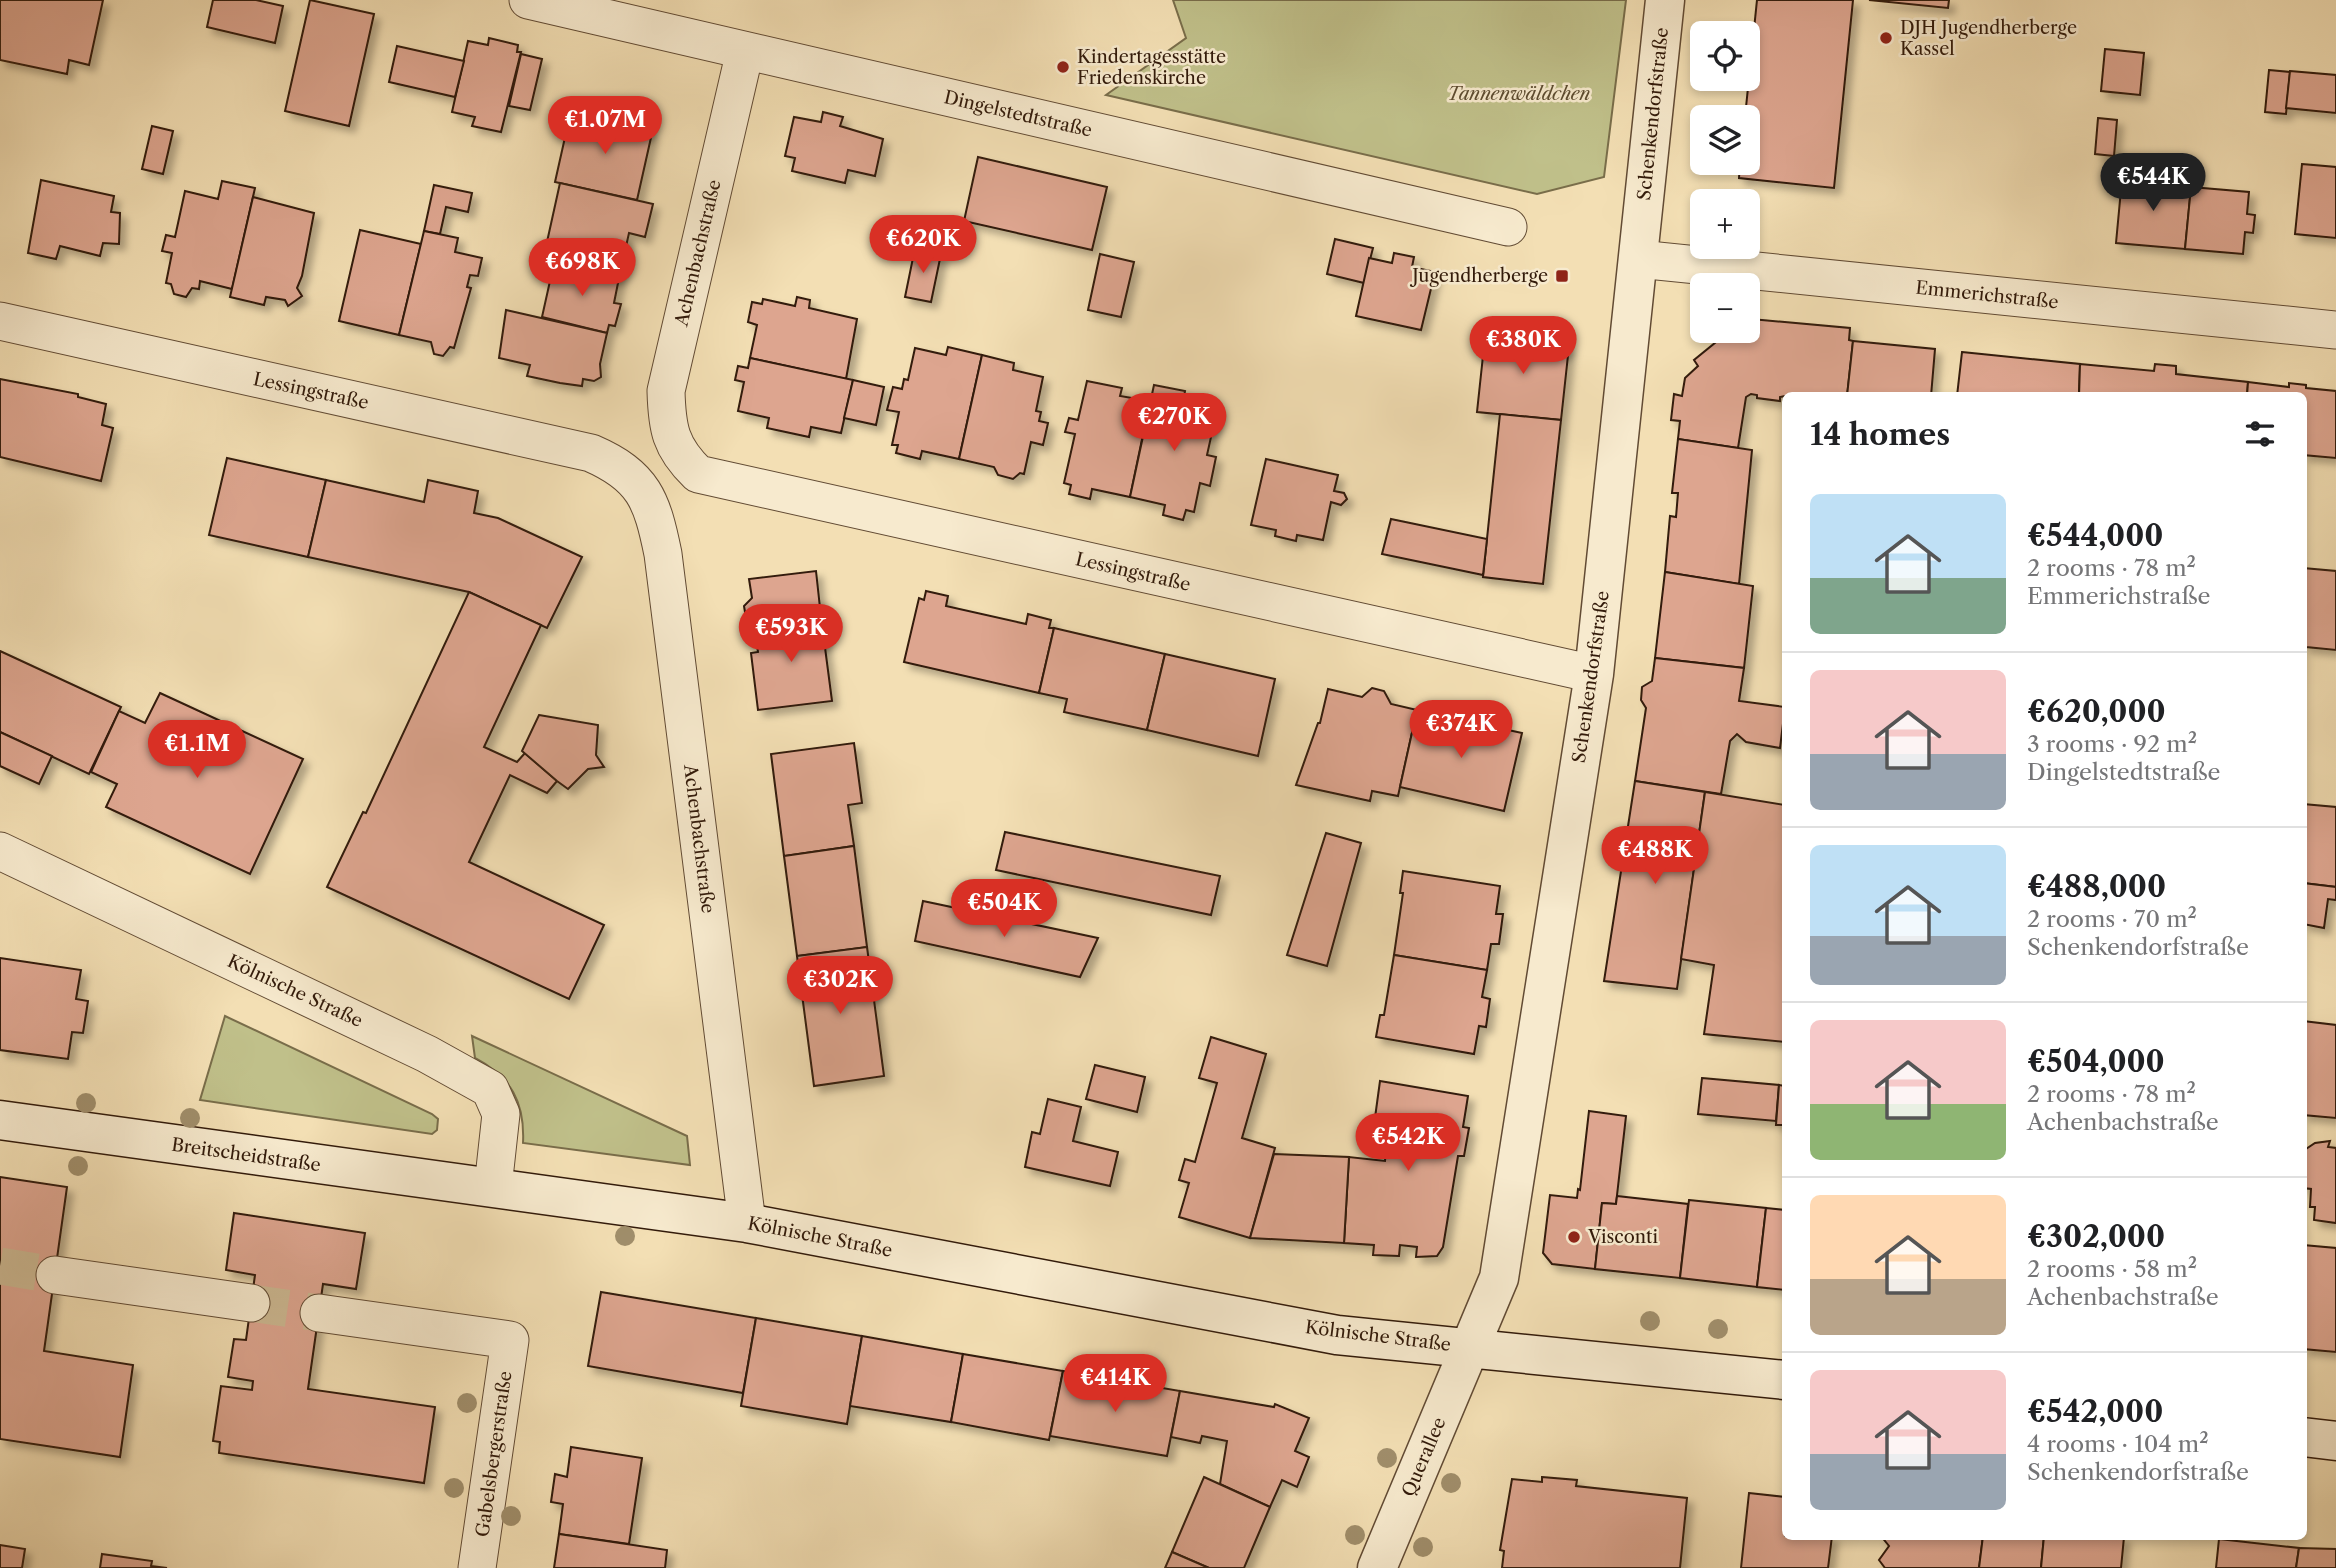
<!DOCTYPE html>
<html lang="en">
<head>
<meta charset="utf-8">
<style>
  :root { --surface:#fff; --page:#f6f6f6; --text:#202124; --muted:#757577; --line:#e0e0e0; --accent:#d93025 }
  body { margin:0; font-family:"Libre Caslon Text",serif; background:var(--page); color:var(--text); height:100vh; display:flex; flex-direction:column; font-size:26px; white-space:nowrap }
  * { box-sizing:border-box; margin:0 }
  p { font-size:23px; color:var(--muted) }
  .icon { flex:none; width:38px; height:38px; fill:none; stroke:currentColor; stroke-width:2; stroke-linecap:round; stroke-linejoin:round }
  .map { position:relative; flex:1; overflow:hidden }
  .panel { position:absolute; left:1782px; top:392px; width:525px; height:1148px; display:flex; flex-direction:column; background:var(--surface); border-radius:10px; box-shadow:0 4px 10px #0003 }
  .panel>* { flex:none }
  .buttons { position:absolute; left:1690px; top:21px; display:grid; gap:14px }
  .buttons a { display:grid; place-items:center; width:70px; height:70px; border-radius:10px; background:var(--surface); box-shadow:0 4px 10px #0003; font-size:35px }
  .price { position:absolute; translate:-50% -60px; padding:0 16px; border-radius:24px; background:var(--accent); color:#fff; font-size:23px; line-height:46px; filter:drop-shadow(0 2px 4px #0008) }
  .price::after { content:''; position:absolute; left:50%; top:42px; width:21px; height:16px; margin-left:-10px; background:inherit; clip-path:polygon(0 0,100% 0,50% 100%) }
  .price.current { background:#222; color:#fff }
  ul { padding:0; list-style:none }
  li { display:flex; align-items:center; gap:21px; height:175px; padding:0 28px }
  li+li { border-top:2px solid var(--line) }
  li span { display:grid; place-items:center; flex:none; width:196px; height:140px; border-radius:10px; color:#555 }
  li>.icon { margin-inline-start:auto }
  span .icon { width:84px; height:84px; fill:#fffc; stroke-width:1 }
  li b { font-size:30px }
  h2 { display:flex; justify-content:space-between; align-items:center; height:84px; padding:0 28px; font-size:30px }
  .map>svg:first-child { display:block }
  .green { fill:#c0c08a; stroke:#796d4a; stroke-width:2 }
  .building { fill:#dda58f; stroke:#321a0a; stroke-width:2; filter:url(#shadow) }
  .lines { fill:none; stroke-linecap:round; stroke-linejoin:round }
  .minor-tunnel { stroke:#ccb892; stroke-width:37; stroke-dasharray:37 18; stroke-linecap:butt }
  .minor-casing { stroke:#624b34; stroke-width:39 }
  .tertiary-casing { stroke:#624b34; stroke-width:41 }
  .secondary-casing { stroke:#321a0a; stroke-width:41 }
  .minor { stroke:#f7eace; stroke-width:37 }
  .tertiary { stroke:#f7eace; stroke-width:38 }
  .secondary { stroke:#f7eace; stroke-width:38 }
  .tree { fill:#a08e6b }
  .poi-dot { fill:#8f2418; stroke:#f7eace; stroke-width:2.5 }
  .labels { text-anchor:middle; stroke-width:5; stroke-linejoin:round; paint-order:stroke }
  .poi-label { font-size:18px; fill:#321a0a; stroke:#f7eace; text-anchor:start }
  .park-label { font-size:18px; font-style:italic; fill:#5d4c30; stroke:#f7eace }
  .street-label { font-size:18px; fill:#321a0a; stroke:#f7eace }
</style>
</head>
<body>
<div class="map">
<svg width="2336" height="1568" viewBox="0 0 2336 1568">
  <defs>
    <filter id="shadow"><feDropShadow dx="6" dy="6" stdDeviation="3.5" flood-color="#0004"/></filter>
  </defs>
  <rect width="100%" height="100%" fill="#f3dfb4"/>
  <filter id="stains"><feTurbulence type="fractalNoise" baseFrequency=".00286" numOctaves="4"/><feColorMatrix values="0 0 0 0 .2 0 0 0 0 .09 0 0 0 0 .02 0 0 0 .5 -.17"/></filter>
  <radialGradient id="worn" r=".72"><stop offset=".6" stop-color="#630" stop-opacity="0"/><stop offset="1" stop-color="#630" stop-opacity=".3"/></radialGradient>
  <g class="green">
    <polygon points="1173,0 1626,0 1604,177 1537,194 1106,95 1186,38"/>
    <polygon points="225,1016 432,1114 438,1119 437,1130 432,1134 200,1100"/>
    <path d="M472 1036 687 1136 690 1165 523 1143C525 1102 511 1077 475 1058Z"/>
  </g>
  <g class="building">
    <polygon points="0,0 103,0 89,65 69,60 67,74 0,60"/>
    <polygon points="213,0 256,0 283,6 275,43 207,27"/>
    <polygon points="310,0 374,14 349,126 285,111"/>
    <polygon points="1757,0 1853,0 1834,188 1739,178 1740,163 1748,163 1748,117 1745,117"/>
    <polygon points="1869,0 1949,0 1948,8"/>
    <polygon points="489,38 518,45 517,52 521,52 501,132 472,126 475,117 452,112 468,41 488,45"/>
    <polygon points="397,46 464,61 455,97 389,82"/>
    <polygon points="2105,49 2144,53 2140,95 2101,91"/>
    <polygon points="521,54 542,59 530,110 509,106"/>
    <polygon points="2269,70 2290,72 2286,114 2265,112"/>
    <polygon points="2290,71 2336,75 2336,113 2286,108"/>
    <polygon points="823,112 843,117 840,126 883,139 875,176 848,170 845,183 792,171 795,158 785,156 794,117 821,122"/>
    <polygon points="570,115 617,126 619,116 649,123 647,131 652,133 637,200 555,182"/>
    <polygon points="2098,118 2117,120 2114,156 2095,154"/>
    <polygon points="152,126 173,131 163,174 142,169"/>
    <polygon points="978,157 1107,187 1092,250 964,221"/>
    <polygon points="2302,164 2336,167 2336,238 2295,234"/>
    <polygon points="2146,172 2167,175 2166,184 2191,187 2185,249 2116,243 2122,179 2145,182"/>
    <polygon points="41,180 114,196 111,212 120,213 119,244 103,243 100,256 60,246 56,259 28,253"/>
    <polygon points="222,181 255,188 232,289 200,281 199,289 192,288 186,297 174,294 171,284 166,283 172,253 162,251 166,235 175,237 185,191 218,199"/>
    <polygon points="560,183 653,204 645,237 629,233 619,278 543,260"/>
    <polygon points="434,185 472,193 468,212 446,207 440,234 424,231"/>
    <polygon points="2191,187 2249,192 2247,214 2255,215 2253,233 2245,232 2243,254 2185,249"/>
    <polygon points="253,197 314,213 302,276 297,288 302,296 288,306 285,300 266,297 264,305 230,297"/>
    <polygon points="360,230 421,244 399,335 339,321"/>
    <polygon points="424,231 458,238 455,252 482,258 478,276 470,275 467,287 471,288 454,348 450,347 443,356 434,354 431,342 399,335"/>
    <polygon points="1335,239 1373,248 1364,283 1327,274"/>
    <polygon points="915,248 941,254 931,302 905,297"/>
    <polygon points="1394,253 1414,257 1412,267 1435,272 1421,330 1356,316 1369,258 1392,263"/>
    <polygon points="1100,254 1134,262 1121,317 1088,310"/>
    <polygon points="554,263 619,278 614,303 621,304 615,326 609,325 607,333 542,317"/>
    <polygon points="797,297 810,300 809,308 857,319 846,379 750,358 757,325 748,322 752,302 762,304 763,299 795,306"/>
    <polygon points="506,310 607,333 600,364 601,377 594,381 583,379 582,386 560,383 527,376 530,365 499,358"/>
    <polygon points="1751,319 1850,328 1849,340 1853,341 1847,396 1785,396 1780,397 1780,401 1757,398 1757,395 1751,394 1746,397 1738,448 1678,439 1680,421 1671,420 1674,394 1682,396 1685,378 1698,366 1694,360 1726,334 1730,339 1741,331 1748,331"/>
    <polygon points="1513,326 1545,330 1543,344 1569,346 1561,420 1477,412 1485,337 1511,339"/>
    <polygon points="1853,341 1935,349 1931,396 1847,396"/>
    <polygon points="948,347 982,355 959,459 922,451 920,459 896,453 898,445 892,445 899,412 887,410 893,387 902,389 904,379 908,380 915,348 946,355"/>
    <polygon points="1962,352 2080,364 2079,396 1957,396"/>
    <polygon points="982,355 1014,363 1013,370 1043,377 1036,411 1041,412 1039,421 1048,423 1043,445 1031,442 1024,474 1020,473 1013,479 998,475 994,467 959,459"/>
    <polygon points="750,358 853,380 841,433 811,427 809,437 767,428 769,418 738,411 744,382 735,380 738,366 748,368"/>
    <polygon points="2080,364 2154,371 2155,364 2176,366 2176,374 2248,382 2247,396 2079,396"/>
    <polygon points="0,379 78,394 78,397 106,404 102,425 113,428 101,481 0,457"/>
    <polygon points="853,380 884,387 876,425 844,418"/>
    <polygon points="1087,381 1122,388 1120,396 1150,401 1130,497 1092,489 1090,499 1069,494 1071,485 1064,483 1075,434 1065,432 1069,418 1078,420"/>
    <polygon points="2248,382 2289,387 2289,383 2306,385 2306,388 2336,391 2336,458 2303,455 2303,396 2247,396"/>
    <polygon points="1154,385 1185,391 1183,403 1217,410 1207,455 1216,457 1210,486 1200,483 1194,512 1186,510 1183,520 1163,515 1165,505 1130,497"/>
    <polygon points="1500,414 1561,420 1543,584 1483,577"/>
    <polygon points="1678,439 1752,450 1739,584 1665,572 1670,516 1676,517 1678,493 1672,493"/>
    <polygon points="227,458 326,480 308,557 209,535"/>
    <polygon points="1266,459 1338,475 1334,491 1344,493 1347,499 1341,505 1331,502 1323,540 1297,535 1296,541 1275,536 1276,530 1251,525"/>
    <polygon points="326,480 424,502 428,480 478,491 474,513 498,518 582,557 547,628 469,592 308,557"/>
    <polygon points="1391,519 1487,539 1483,575 1382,554"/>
    <polygon points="2303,568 2336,571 2336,650 2306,647 2303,642"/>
    <polygon points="816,571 821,617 754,625 746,618 744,606 752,598 749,579"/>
    <polygon points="1665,572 1753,586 1744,668 1655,658"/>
    <polygon points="926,591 948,596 946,606 1026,624 1028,614 1051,620 1049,628 1054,628 1039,693 904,662 919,598 924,600"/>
    <polygon points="469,592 541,625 484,747 517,762 525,753 557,781 547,793 510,775 469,862 604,925 569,999 327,887 363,812 366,813"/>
    <polygon points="821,617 832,701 758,710 751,653 758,652 754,625"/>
    <polygon points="1054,628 1165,654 1147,730 1064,712 1067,699 1039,693"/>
    <polygon points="0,651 121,707 89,774 0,732"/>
    <polygon points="1165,654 1275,679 1258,756 1147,730"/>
    <polygon points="1655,658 1744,668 1739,701 1785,707 1780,748 1746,742 1737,734 1730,741 1721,794 1635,781 1646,708 1641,700 1642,687 1652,681"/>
    <polygon points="1372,688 1384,691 1391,704 1417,710 1398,796 1372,791 1370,801 1296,785 1318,723 1320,723 1328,689 1362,697"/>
    <polygon points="160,693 303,759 250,874 106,807 117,784 91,772 119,711 145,723"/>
    <polygon points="1417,710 1522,733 1504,811 1400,787"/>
    <polygon points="539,715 598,725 596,755 604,767 588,769 568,789 557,781 522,751"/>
    <polygon points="0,732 52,756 39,784 0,766"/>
    <polygon points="854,743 862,803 848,805 854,846 784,856 771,754"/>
    <polygon points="1635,781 1705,792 1677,989 1604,981"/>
    <polygon points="1705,792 1785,805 1785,1042 1704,1034 1714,965 1681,959"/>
    <polygon points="2303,804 2336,807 2336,887 2303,883"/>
    <polygon points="1005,832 1220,876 1211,915 996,870"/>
    <polygon points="1326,833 1361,843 1327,966 1287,955"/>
    <polygon points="854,846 867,947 797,956 784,856"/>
    <polygon points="1403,871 1500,886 1496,914 1503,914 1499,944 1491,944 1487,970 1394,955 1403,893 1400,893"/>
    <polygon points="2303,883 2336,887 2336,900 2328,899 2324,928 2303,924"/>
    <polygon points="923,901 1098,938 1080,977 915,941"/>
    <polygon points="867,947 884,1076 814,1086 797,956"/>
    <polygon points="1394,955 1487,970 1482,997 1490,999 1486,1027 1479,1026 1474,1054 1376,1037 1380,1015 1384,1015"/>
    <polygon points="0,958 81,970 76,999 88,1001 83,1033 72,1032 68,1059 0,1050"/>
    <polygon points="2303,1021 2336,1025 2336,1118 2303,1115"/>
    <polygon points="1211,1037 1266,1054 1242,1138 1275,1148 1250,1238 1179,1217 1189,1183 1179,1180 1185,1159 1195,1162 1217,1083 1199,1078"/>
    <polygon points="1095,1065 1145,1077 1137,1112 1086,1099"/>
    <polygon points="1702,1078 1779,1085 1776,1121 1698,1114"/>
    <polygon points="1380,1081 1468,1096 1463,1127 1469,1128 1464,1156 1458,1156 1443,1247 1437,1256 1416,1257 1417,1247 1400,1245 1399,1256 1373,1255 1374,1245 1344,1243 1349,1157 1385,1161 1388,1127 1374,1125"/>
    <polygon points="1779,1085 1785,1086 1785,1125 1776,1125"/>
    <polygon points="1048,1099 1081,1107 1073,1141 1118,1152 1110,1186 1025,1167 1032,1132 1040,1134"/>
    <polygon points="1589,1111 1626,1116 1616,1204 1602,1203 1595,1269 1552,1264 1543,1253 1550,1195 1577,1198 1578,1189 1580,1190"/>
    <polygon points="2330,1141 2328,1147 2336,1148 2336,1223 2314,1220 2315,1207 2310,1207 2311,1189 2303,1188 2303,1151 2315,1143"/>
    <polygon points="1274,1154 1349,1157 1344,1243 1250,1238"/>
    <polygon points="0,1177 67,1187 44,1351 133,1365 120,1457 0,1439"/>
    <polygon points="1617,1196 1688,1204 1680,1278 1595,1269 1602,1203 1616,1204"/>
    <polygon points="1689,1200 1766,1208 1757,1287 1680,1278"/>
    <polygon points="1766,1208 1785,1210 1785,1290 1757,1287"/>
    <polygon points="234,1213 365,1233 356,1289 323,1284 308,1389 435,1407 424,1483 219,1453 220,1442 213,1441 221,1386 252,1390 253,1381 228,1377 234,1339 246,1340 255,1275 226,1270"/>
    <polygon points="2303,1245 2336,1248 2336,1352 2303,1349"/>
    <polygon points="601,1292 756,1318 743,1393 588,1366"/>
    <polygon points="756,1318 862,1336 847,1424 741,1406"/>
    <polygon points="862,1336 963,1354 951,1422 850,1406"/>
    <polygon points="963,1354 1063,1371 1049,1440 951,1422"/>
    <polygon points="1063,1371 1180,1391 1167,1456 1050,1436"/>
    <polygon points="1180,1391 1274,1407 1275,1404 1309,1418 1295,1451 1309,1457 1297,1487 1282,1480 1270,1507 1220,1484 1227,1441 1202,1436 1200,1443 1171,1437"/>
    <polygon points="571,1447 642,1458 629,1544 559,1534 563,1504 551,1502 555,1474 567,1477"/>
    <polygon points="1204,1477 1270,1507 1244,1568 1209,1568 1172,1552"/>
    <polygon points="1542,1477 1577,1480 1576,1486 1687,1498 1680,1568 1502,1568 1504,1551 1500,1550 1512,1479 1542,1482"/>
    <polygon points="1749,1493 1785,1497 1785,1536 1832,1536 1828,1568 1741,1568"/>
    <polygon points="559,1534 667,1550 665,1568 554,1568"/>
    <polygon points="1881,1536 1983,1536 1979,1568 1885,1568 1879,1560 1889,1546"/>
    <polygon points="1983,1536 2044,1536 2041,1568 1979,1568"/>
    <polygon points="2044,1536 2124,1537 2121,1568 2041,1568"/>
    <polygon points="2219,1539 2299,1548 2296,1568 2216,1568"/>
    <polygon points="0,1545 25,1549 22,1568 0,1568"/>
    <polygon points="2299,1548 2336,1549 2336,1568 2296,1568"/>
    <polygon points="1172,1552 1209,1568 1165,1568"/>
    <polygon points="102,1554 152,1561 151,1566 167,1568 100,1568"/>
  </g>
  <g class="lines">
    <g class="minor-tunnel">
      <polyline points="0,1266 55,1275"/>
      <polyline points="251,1303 319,1313"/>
    </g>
    <g class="minor-casing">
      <g id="minor">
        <polyline points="528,0 1508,227"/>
        <path d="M745 51 666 391C667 428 670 447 698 474L1594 674"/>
        <polyline points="1638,259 2336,330"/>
        <path d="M0 321 591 453C644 476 652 500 663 554L747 1223"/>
        <polyline points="0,851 427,1054 490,1089 501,1114 493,1187"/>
        <polyline points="55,1275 251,1303"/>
        <polyline points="319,1313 510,1340 477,1568"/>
      </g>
    </g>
    <g class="tertiary-casing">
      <polyline id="tertiary" points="1377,1568 1499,1278 1594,674 1665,0"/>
    </g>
    <g class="secondary-casing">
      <g id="secondary">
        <polyline points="0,1120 747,1223 1337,1335 1785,1380"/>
        <polyline points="2303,1437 2336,1441"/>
      </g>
    </g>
    <use href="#minor" class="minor"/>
    <use href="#tertiary" class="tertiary"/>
    <use href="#secondary" class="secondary"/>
  </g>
  <g class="tree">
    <circle cx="86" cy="1103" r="10"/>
    <circle cx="190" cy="1118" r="10"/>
    <circle cx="78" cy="1166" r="10"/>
    <circle cx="625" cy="1236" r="10"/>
    <circle cx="1650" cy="1321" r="10"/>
    <circle cx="1718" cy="1329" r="10"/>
    <circle cx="467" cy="1403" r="10"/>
    <circle cx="1387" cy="1458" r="10"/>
    <circle cx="1451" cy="1483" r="10"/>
    <circle cx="454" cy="1488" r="10"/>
    <circle cx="511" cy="1516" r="10"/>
    <circle cx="1355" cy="1535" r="10"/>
    <circle cx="1423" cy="1547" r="10"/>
  </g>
  <g class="poi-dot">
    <circle cx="1886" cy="38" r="7"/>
    <circle cx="1063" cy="67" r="7"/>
    <rect x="1555" y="269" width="14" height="14" rx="3.5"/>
    <circle cx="1574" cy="1237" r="7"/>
  </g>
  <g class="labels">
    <g class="poi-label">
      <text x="1900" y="34">DJH Jugendherberge<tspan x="1900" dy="21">Kassel</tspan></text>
      <text x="1077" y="63">Kindertagesstätte<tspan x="1077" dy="21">Friedenskirche</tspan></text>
      <text x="1548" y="282" text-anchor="end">Jugendherberge</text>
      <text x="1588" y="1243">Visconti</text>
    </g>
    <g class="park-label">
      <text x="1519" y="100">Tannenwäldchen</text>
    </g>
    <g class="street-label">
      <text transform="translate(1018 114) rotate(13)" y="6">Dingelstedtstraße</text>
      <text transform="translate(1653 114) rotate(-84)" y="6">Schenkendorfstraße</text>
      <text transform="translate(698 253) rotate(-77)" y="6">Achenbachstraße</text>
      <text transform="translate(1987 295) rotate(6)" y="6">Emmerichstraße</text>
      <text transform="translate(311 391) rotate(12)" y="6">Lessingstraße</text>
      <text transform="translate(1133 572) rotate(13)" y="6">Lessingstraße</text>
      <text transform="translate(1591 677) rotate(-82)" y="6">Schenkendorfstraße</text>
      <text transform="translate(699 839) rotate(83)" y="6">Achenbachstraße</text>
      <text transform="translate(295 991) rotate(25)" y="6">Kölnische Straße</text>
      <text transform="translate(246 1155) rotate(8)" y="6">Breitscheidstraße</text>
      <text transform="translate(820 1237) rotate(11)" y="6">Kölnische Straße</text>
      <text transform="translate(1378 1336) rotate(7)" y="6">Kölnische Straße</text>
      <text transform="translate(494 1454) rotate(-82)" y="6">Gabelsbergerstraße</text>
      <text transform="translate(1424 1457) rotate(-67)" y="6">Querallee</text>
    </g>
  </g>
  <rect width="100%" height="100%" filter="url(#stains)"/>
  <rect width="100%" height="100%" fill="url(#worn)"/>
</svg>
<div class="buttons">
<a><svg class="icon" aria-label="locate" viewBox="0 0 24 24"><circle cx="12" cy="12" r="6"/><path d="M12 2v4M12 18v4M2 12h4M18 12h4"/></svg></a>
<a><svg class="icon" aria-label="layers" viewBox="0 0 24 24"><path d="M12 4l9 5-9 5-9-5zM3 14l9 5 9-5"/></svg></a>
<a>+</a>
<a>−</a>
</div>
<b class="price" style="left:605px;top:156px">€1.07M</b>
<b class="price current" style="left:2153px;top:213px">€544K</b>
<b class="price" style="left:923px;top:275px">€620K</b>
<b class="price" style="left:582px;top:298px">€698K</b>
<b class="price" style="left:1523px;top:376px">€380K</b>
<b class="price" style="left:1174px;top:453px">€270K</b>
<b class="price" style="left:791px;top:664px">€593K</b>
<b class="price" style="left:1461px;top:760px">€374K</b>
<b class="price" style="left:197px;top:780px">€1.1M</b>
<b class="price" style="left:1655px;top:886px">€488K</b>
<b class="price" style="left:1004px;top:939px">€504K</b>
<b class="price" style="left:840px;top:1016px">€302K</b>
<b class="price" style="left:1408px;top:1173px">€542K</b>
<b class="price" style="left:1115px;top:1414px">€414K</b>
<section class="panel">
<h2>14 homes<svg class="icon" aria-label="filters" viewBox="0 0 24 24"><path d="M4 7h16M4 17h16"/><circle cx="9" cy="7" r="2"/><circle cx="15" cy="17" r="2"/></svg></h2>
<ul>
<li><span style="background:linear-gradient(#bfe0f5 60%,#7fa58c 0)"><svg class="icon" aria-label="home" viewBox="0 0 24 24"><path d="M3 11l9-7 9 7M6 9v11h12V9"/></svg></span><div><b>€544,000</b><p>2 rooms · 78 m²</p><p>Emmerichstraße</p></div></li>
<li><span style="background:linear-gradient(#f6c9c9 60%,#9aa5b1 0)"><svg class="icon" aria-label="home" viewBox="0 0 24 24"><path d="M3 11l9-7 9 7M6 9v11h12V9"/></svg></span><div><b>€620,000</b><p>3 rooms · 92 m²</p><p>Dingelstedtstraße</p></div></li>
<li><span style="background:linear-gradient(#bfe0f5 65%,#9aa5b1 0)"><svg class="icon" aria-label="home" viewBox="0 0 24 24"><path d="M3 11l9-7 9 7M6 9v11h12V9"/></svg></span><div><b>€488,000</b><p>2 rooms · 70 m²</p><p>Schenkendorfstraße</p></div></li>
<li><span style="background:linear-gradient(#f6c9c9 60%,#8fb573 0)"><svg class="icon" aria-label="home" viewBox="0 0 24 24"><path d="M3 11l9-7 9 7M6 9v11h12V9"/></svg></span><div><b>€504,000</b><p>2 rooms · 78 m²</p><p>Achenbachstraße</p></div></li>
<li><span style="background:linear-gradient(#ffd9b3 60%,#b9a48a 0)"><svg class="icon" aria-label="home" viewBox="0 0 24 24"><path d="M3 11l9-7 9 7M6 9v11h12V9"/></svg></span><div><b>€302,000</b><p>2 rooms · 58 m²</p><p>Achenbachstraße</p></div></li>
<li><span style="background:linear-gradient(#f6c9c9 60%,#9aa5b1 0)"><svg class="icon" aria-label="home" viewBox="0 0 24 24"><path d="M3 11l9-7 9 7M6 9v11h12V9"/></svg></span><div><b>€542,000</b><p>4 rooms · 104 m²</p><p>Schenkendorfstraße</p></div></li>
</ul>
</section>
</div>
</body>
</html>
